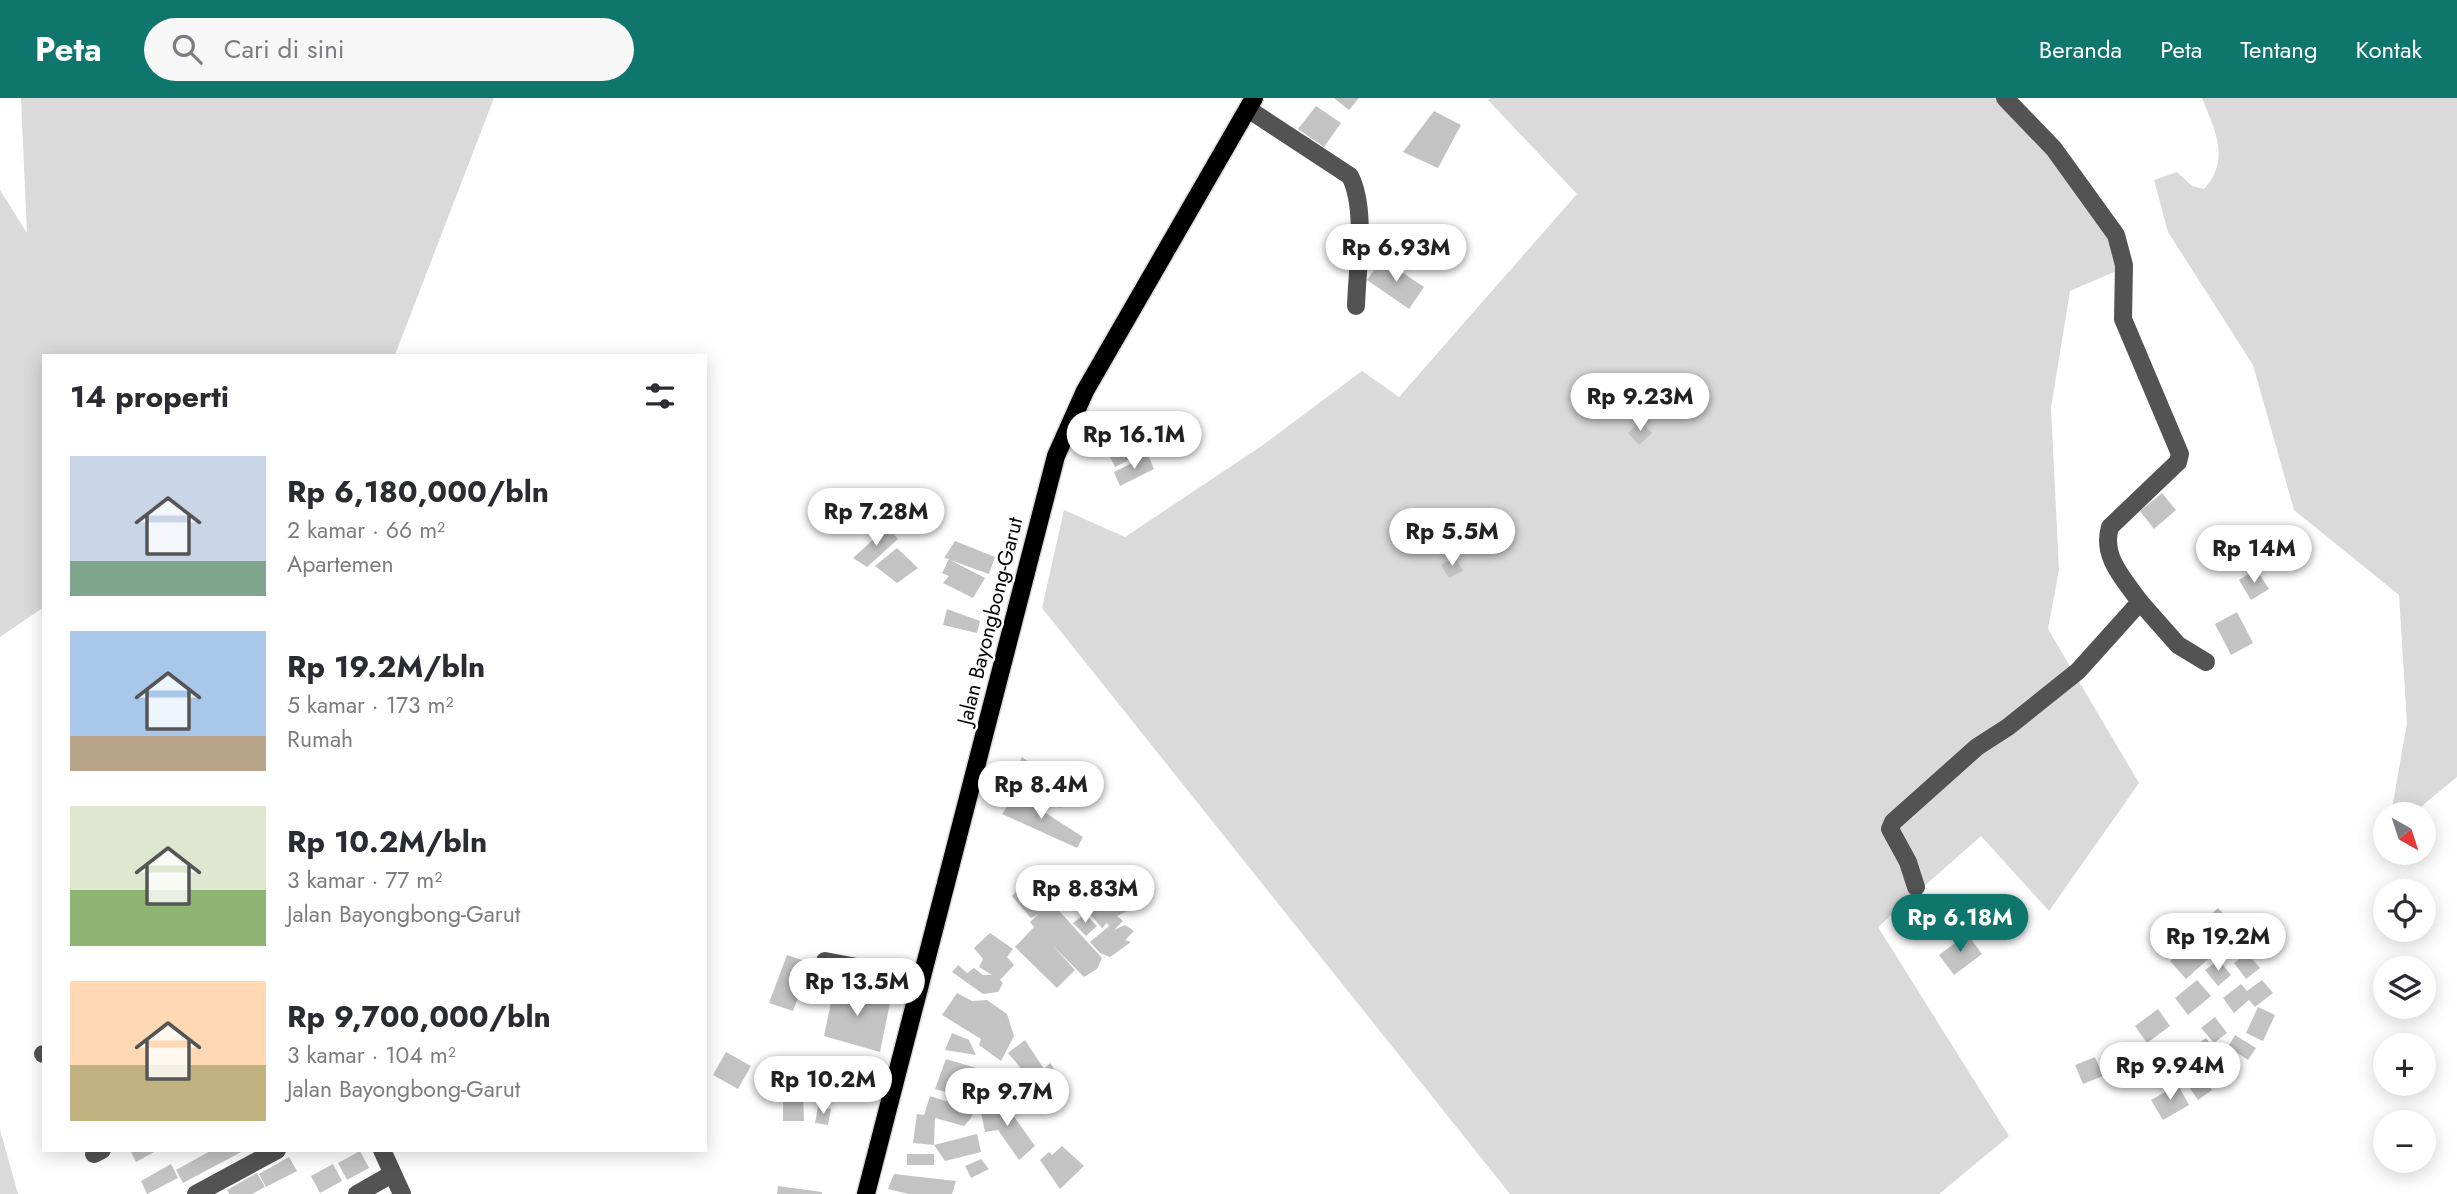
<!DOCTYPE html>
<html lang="id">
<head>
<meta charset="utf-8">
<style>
  :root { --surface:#fff; --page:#f7f7f7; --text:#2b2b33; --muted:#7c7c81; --accent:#0f766e }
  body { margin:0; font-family:Jost,sans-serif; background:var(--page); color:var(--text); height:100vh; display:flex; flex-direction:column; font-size:26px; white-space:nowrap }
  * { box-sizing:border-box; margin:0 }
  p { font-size:23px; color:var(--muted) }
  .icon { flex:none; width:38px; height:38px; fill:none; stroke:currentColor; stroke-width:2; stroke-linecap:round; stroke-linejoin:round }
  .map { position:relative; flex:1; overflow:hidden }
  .side { position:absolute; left:42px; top:256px; width:665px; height:798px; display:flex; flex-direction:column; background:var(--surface); border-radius:0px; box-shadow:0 4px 18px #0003 }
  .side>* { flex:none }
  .needle { width:46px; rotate:141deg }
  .fabs { position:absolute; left:2373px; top:704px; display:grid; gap:14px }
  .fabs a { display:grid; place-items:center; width:63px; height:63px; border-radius:50%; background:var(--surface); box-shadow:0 4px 18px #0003; font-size:35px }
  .price { position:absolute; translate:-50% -60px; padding:0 16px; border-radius:24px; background:#fff; color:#222; font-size:23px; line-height:46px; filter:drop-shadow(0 2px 4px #0008) }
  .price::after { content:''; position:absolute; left:50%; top:42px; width:21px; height:16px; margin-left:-10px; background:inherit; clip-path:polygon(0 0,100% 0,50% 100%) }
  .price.current { background:var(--accent); color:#fff }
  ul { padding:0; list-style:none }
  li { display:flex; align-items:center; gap:21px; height:175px; padding:0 28px }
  li span { display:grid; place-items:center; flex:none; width:196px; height:140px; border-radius:0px; color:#555 }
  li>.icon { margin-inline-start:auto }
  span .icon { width:84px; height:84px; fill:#fffc; stroke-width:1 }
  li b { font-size:30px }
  h2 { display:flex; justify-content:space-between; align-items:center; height:84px; padding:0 28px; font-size:30px }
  header { display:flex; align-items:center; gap:42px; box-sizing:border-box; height:98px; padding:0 35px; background:var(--accent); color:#fff }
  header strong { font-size:33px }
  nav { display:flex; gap:38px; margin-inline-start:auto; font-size:24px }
  .search { width:490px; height:63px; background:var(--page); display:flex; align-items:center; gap:18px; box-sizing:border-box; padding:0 24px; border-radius:38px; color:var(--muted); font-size:26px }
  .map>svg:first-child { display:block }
  .green { fill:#dadada }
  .building { fill:#c3c3c3 }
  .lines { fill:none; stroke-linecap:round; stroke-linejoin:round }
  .major-casing { stroke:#dbdbdb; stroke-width:21 }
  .minor { stroke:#535353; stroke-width:18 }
  .major { stroke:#000; stroke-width:18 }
  .labels { text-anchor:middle; stroke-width:5; stroke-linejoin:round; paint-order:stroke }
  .street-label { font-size:21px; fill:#000; stroke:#fff }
</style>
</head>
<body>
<header>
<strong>Peta</strong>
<div class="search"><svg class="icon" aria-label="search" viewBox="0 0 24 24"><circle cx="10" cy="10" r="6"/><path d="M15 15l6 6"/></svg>Cari di sini</div>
<nav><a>Beranda</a><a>Peta</a><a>Tentang</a><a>Kontak</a></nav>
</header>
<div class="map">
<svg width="2457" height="1096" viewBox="0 0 2457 1096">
  <rect width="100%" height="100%" fill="#fff"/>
  <g class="green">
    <polygon points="21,0 494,0 395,257 44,257 44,509 0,539 0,92 27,135"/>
    <polygon points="1491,0 2004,0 2113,139 2121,171 2070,193 2051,310 2059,472 2048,531 2139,685 2049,813 1981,738 1878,829 2009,1038 1939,1096 1510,1096 1042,510 1064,412 1125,439 1263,347 1362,273 1399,299 1577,96 1488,2"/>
    <path d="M2202 0H2457V679L2412 716H2391L2407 625 2399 497 2294 412 2253 267 2168 134 2154 82 2177 74 2192 88 2204 91C2231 61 2215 33 2202 0Z"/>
    <polygon points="0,1032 18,1096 0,1096"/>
  </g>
  <g class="building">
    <polygon points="1334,0 1359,0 1349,12"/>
    <polygon points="1316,8 1341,25 1324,49 1298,31"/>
    <polygon points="1434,13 1461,27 1438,70 1403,54"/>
    <polygon points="1382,161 1424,189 1409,211 1367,182"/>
    <polygon points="1127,317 1145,354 1115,369 1097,332"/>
    <polygon points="1640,323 1652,335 1639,347 1628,335"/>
    <polygon points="1148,357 1154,371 1120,388 1114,374"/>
    <polygon points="2162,395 2176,412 2154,431 2140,413"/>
    <polygon points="859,397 874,412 842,435 832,417"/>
    <polygon points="887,429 898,441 867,469 853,460"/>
    <polygon points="955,443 995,459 989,476 950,462 985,480 973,500 943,485 949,478 942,475 949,461 944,460"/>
    <polygon points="897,450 918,470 897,485 875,468"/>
    <polygon points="1455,459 1463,473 1449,480 1441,467"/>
    <polygon points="2256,471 2269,491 2251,502 2239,482"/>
    <polygon points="947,511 980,523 977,535 943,527"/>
    <polygon points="2237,514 2253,545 2231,557 2215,526"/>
    <polygon points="1022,659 1071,694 1060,710 1030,693 1023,701 1010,689"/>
    <polygon points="1016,696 1083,739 1077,750 1002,716"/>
    <polygon points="1025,785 1045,807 1041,815 1031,820 1012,798"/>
    <polygon points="1112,794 1127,813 1117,818 1123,823 1114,832 1125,827 1134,833 1125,842 1131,844 1110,859 1100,855 1090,844 1109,828 1107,825 1102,830 1089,815"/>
    <polygon points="1051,804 1102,860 1097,871 1084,879 1052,847 1075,872 1057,890 1015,849 1034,829 1030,824"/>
    <polygon points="2218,810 2239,833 2186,881 2170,863 2214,823 2209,818"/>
    <polygon points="1085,816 1097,828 1086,838 1073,825"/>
    <polygon points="990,835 1013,851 1007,859 1014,867 1000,882 1003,885 998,894 983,896 952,874 958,867 967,875 974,870 983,877 992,877 979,869 983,861 974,850"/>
    <polygon points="1967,836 1982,856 1954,877 1939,857"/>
    <polygon points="2247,855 2260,870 2246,881 2234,865"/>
    <polygon points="787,857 811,865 793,913 769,905"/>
    <polygon points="2219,862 2231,877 2218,888 2205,872"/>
    <polygon points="2197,882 2211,898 2188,917 2175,900"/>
    <polygon points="2262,882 2273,895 2255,909 2249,902 2234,915 2223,900 2241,886 2247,893"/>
    <polygon points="835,885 890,905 880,954 824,938"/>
    <polygon points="957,895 972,903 987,902 1007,916 1014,938 1001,963 979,947 981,941 942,917"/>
    <polygon points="2258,909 2275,917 2263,943 2246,935"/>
    <polygon points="2158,911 2170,928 2147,945 2135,928"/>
    <polygon points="2215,919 2227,935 2214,945 2201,930"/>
    <polygon points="952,935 969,942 976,957 945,952"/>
    <polygon points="2235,937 2256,950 2248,962 2228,949"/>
    <polygon points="2206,940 2218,957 2200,970 2188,953"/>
    <polygon points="1025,942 1044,971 1050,965 1069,992 1050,1005 1035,982 1019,994 1011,986 1025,975 1008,955"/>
    <polygon points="2147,947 2156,972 2120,984 2111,959"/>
    <polygon points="2184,952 2195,970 2170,986 2159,968"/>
    <polygon points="726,954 751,968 738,991 713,977"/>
    <polygon points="846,959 847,977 812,980 806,962"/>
    <polygon points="2095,959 2103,978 2083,986 2075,967"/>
    <polygon points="946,961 983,972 982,982 978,979 969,1000 935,991"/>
    <polygon points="2220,961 2231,976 2218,986 2207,970"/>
    <polygon points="796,969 808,985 787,991 771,981 786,971 792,977"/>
    <polygon points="2200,977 2212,992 2198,1002 2187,986"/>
    <polygon points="837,986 838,1001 817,1002 816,987"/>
    <polygon points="2178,987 2189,1007 2163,1022 2151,1002"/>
    <polygon points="803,998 804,1023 783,1023 783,999"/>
    <polygon points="930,998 974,1012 971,1020 964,1028 935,1020 934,1047 913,1045 917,1016 924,1017"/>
    <polygon points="1000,999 1035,1048 1019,1062 998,1032 985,1034 981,1014"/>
    <polygon points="818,1009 831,1011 828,1027 815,1025"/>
    <polygon points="977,1036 981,1054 945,1063 934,1047"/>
    <polygon points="1062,1048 1084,1068 1060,1091 1040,1062 1049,1054 1052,1057"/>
    <polygon points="130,1052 158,1052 136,1064"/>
    <polygon points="212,1052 245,1052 183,1085 176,1072"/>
    <polygon points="360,1053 369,1070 347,1082 338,1065"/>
    <rect x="907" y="1056" width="27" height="11"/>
    <polygon points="289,1059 297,1073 266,1089 259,1076"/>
    <polygon points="981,1061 989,1071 971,1080 965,1068"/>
    <polygon points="171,1066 178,1080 147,1096 141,1083"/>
    <polygon points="333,1066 342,1083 320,1095 311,1078"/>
    <polygon points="257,1075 265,1089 252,1096 229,1096 227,1092"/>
    <polygon points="894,1076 956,1083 952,1096 909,1096 888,1091"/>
    <polygon points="778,1088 822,1094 822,1096 777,1096"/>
  </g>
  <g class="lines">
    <g class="major-casing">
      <polyline id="major" points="866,1096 1056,358 1085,293 1254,0"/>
    </g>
    <g class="minor">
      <path d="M1248 11 1350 78C1367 111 1357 171 1356 208"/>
      <polyline points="2140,504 2178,547 2206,564"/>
      <path d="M1916 789 1908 764 1890 731 1893 724 1977 649 2008 629 2078 573 2140 504C2124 481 2101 459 2110 429L2178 364 2180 356 2123 221 2124 167 2116 137 2054 51 2005 0"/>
      <polyline points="825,863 920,881"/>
      <polyline points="43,956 44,956"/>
      <polyline points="382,1052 402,1096"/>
      <polyline points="94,1056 102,1052"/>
      <polyline points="196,1096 277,1052"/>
      <polyline points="357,1096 392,1076"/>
    </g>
    <use href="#major" class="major"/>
  </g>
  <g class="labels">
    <g class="street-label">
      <text transform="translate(990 523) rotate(-76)" y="7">Jalan Bayongbong-Garut</text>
    </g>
  </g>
</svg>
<div class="fabs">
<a><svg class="needle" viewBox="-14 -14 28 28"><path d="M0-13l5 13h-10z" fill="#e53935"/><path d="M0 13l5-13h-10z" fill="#7c7c81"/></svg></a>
<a><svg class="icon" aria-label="locate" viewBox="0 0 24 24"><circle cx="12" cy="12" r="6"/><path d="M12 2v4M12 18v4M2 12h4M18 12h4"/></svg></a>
<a><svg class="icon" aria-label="layers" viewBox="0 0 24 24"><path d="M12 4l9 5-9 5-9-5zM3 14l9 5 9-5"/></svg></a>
<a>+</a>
<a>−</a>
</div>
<b class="price" style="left:1396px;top:186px">Rp 6.93M</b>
<b class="price" style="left:1640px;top:335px">Rp 9.23M</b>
<b class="price" style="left:1134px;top:373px">Rp 16.1M</b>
<b class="price" style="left:876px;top:450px">Rp 7.28M</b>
<b class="price" style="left:1452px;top:470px">Rp 5.5M</b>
<b class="price" style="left:2254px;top:487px">Rp 14M</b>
<b class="price" style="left:1041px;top:723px">Rp 8.4M</b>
<b class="price" style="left:1085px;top:827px">Rp 8.83M</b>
<b class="price current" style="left:1960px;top:856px">Rp 6.18M</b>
<b class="price" style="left:2218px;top:875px">Rp 19.2M</b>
<b class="price" style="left:857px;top:920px">Rp 13.5M</b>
<b class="price" style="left:2170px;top:1004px">Rp 9.94M</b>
<b class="price" style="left:823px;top:1018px">Rp 10.2M</b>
<b class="price" style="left:1007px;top:1030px">Rp 9.7M</b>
<section class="side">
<h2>14 properti<svg class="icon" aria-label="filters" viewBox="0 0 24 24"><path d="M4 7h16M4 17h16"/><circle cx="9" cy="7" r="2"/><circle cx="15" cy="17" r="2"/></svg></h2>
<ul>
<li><span style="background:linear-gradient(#c9d6e8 75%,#7fa58c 0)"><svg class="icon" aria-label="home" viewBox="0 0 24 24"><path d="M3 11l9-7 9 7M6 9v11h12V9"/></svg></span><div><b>Rp 6,180,000/bln</b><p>2 kamar · 66 m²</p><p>Apartemen</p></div></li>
<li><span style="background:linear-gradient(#a9c7e8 75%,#b9a48a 0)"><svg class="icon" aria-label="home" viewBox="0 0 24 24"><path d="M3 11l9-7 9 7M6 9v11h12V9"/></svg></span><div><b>Rp 19.2M/bln</b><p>5 kamar · 173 m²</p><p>Rumah</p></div></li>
<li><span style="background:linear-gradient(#dfe7d0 60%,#8fb573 0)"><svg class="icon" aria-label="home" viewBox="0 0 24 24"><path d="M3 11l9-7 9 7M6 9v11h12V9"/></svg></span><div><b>Rp 10.2M/bln</b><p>3 kamar · 77 m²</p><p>Jalan Bayongbong-Garut</p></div></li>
<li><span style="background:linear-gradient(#ffd9b3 60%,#c2b280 0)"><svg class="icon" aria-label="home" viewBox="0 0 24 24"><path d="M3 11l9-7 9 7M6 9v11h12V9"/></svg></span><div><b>Rp 9,700,000/bln</b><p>3 kamar · 104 m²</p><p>Jalan Bayongbong-Garut</p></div></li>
</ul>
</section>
</div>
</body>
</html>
